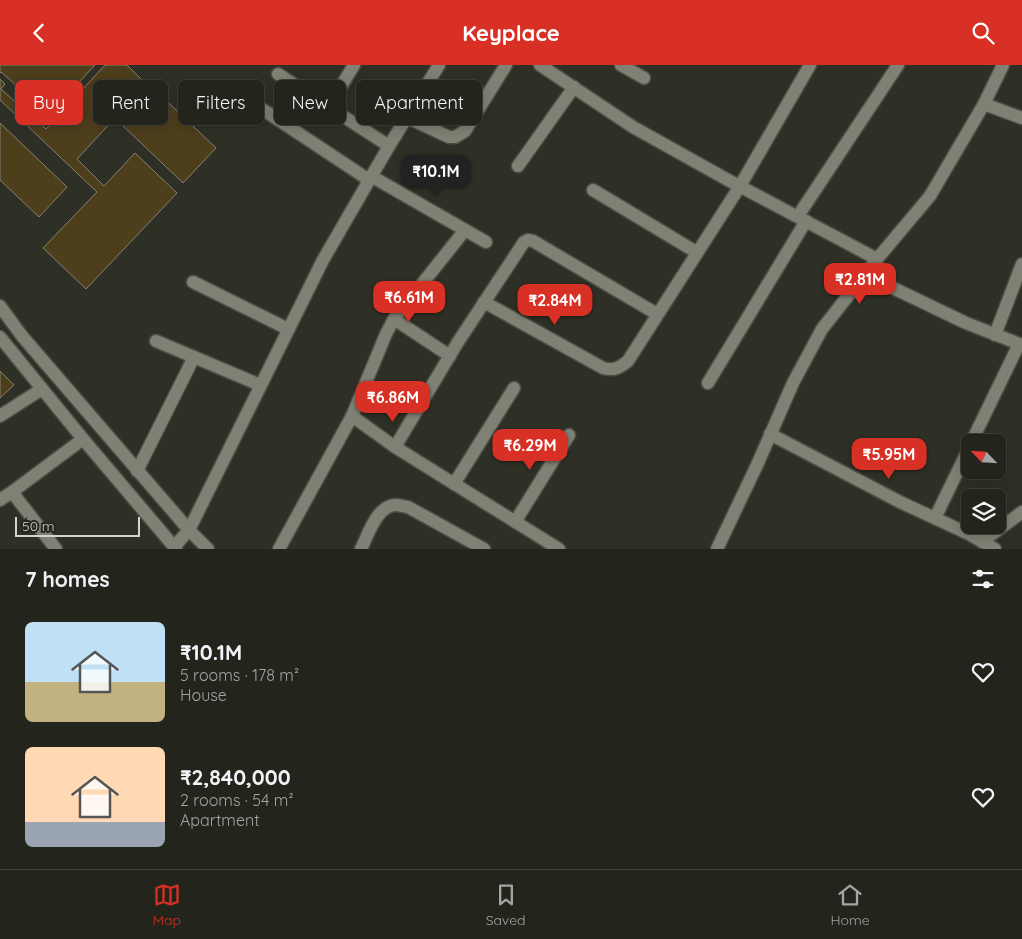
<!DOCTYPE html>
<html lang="en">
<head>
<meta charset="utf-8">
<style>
  :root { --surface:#23241c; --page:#2b2c25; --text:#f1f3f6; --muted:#a3a4a3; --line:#40413b; --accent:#d93025 }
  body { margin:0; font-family:Quicksand,sans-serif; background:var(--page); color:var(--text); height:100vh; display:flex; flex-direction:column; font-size:19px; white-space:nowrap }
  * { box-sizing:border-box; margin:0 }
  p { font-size:16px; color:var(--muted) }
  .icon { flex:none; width:28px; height:28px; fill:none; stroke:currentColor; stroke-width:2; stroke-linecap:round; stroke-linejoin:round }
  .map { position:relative; height:484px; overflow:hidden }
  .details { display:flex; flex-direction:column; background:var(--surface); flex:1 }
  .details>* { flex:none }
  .top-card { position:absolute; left:15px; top:15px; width:500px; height:45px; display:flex; gap:10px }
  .needle { width:32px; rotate:295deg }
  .buttons { position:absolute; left:961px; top:369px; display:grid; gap:10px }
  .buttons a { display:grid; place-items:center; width:45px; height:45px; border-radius:8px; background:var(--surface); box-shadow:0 2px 12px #0003,0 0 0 1px var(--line); font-size:25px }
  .scale { position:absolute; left:15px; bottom:12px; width:125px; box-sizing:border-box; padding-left:5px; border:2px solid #d3d4cc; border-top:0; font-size:14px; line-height:18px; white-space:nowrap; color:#d3d4cc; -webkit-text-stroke:4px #25261c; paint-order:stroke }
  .price { position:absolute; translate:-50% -42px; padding:0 11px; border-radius:10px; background:var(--accent); color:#fff; font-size:16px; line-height:32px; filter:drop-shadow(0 1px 2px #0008) }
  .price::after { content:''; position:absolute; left:50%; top:30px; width:15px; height:11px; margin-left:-8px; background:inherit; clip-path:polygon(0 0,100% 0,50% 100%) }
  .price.selected { background:#222; color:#fff }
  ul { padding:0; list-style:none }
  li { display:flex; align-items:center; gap:15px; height:125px; padding:0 25px }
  li span { display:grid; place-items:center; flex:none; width:140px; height:100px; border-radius:8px; color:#555 }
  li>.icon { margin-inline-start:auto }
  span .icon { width:60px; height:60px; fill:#fffc; stroke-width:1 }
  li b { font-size:21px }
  h2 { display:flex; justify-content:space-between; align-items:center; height:60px; padding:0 25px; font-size:21px }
  .chip { padding:0 18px; border-radius:8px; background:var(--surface); box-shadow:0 2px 12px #0003,0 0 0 1px var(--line); font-size:18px; line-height:45px }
  .chip.selected { background:var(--accent); color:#fff }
  header { display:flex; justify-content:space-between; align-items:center; height:65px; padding:0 25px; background:var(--accent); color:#fff; font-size:22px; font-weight:800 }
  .tab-bar { display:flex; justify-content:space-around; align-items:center; height:70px; border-top:1px solid var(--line); background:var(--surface); font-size:14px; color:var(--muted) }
  .tab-bar a { display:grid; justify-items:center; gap:2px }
  .tab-bar .selected { color:var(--accent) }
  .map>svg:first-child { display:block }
  .building { fill:#4d3e1c; stroke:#868074 }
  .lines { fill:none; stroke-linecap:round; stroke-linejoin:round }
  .street-casing { stroke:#4c4d43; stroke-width:15 }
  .secondary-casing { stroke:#4c4d43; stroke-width:15 }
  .street { stroke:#7f8174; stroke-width:12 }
  .secondary { stroke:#7f8174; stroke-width:12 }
</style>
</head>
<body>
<header><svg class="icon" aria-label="back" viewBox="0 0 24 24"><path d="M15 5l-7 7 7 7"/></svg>Keyplace<svg class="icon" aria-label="search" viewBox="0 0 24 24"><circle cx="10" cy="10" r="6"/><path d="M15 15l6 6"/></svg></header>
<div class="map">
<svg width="1022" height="484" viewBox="0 0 1022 484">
  <rect width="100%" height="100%" fill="#2f3025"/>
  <g class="building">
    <polygon points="0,0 95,0 40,59 46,64 105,0 127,0 145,18 135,28 143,36 154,24 216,83 183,118 121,59 134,45 128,39 77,94 104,121 135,88 177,128 86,224 43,183 97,127 0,35 0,14 5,19 1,24 36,56 45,46 1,7 0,8"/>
    <polygon points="0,58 67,122 39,152 0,115"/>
    <polygon points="0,306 14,320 0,333"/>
  </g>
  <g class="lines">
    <g class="street-casing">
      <g id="street">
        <polyline points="540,0 633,62 728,115 877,194"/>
        <polyline points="621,0 644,13"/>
        <polyline points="278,9 389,81"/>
        <polyline points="984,39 1022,53"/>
        <polyline points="328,43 354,0"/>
        <polyline points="262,44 369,115"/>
        <polyline points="406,52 449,72 455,72 465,66 506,0"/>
        <polyline points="518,101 574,22"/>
        <polyline points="371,111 486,177"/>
        <polyline points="593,125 696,187"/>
        <polyline points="798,151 898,0"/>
        <polyline points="866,210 966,258 1022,280"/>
        <polyline points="193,217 288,264"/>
        <path d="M484 237 603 303C614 306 619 303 628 296L740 121 810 0"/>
        <polyline points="394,254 450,291"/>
        <polyline points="995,270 1022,199"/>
        <polyline points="156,276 260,320"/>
        <polyline points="708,318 806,156"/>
        <polyline points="0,351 42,324"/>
        <polyline points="352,351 386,269 394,254 465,165"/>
        <polyline points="971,378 1019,279"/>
        <polyline points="395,382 559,484"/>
        <polyline points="137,406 194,292"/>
        <polyline points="454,419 514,323"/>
        <polyline points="12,427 83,374"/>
        <polyline points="0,435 12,427 56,484"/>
        <polyline points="935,453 970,381"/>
        <polyline points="515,457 569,370"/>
        <polyline points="982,477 1022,447"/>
        <polyline points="279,484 352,351 395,382 458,277 524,177 528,175 533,176 657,249"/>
        <path d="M361 484C368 470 377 440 396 440 400 440 405 442 408 442L484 484"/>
      </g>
    </g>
    <g class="secondary-casing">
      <g id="secondary">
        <polyline points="0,241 22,271 189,465 208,484"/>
        <polyline points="0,272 83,374 176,484"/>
        <polyline points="770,369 900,437 969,469 995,484"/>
        <polyline points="174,482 189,465 323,195 389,81 439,0"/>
        <polyline points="717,484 757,400 793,318 822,264 877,194 930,131 984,39 1003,0"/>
      </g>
    </g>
    <use href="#street" class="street"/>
    <use href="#secondary" class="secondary"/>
  </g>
</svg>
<div class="buttons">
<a><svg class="needle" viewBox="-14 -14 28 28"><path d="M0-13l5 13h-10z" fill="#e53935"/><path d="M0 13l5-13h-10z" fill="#a3a4a3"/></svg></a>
<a><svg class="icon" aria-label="layers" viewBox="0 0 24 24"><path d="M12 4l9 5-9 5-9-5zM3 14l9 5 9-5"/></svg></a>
</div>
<div class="scale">50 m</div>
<b class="price selected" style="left:436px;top:132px">₹10.1M</b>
<b class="price" style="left:860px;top:240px">₹2.81M</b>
<b class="price" style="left:409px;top:258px">₹6.61M</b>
<b class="price" style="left:555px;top:261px">₹2.84M</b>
<b class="price" style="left:393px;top:358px">₹6.86M</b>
<b class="price" style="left:530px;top:406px">₹6.29M</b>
<b class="price" style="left:889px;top:415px">₹5.95M</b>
<div class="top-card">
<a class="chip selected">Buy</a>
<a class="chip">Rent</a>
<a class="chip">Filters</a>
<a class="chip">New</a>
<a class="chip">Apartment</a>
</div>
</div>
<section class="details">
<h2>7 homes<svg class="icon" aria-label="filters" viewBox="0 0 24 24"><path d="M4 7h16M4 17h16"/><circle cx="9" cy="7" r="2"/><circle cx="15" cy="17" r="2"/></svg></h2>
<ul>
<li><span style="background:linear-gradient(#bfe0f5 60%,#c2b280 0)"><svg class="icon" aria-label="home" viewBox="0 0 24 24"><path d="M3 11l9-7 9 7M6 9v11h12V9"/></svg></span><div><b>₹10.1M</b><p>5 rooms · 178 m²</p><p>House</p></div><svg class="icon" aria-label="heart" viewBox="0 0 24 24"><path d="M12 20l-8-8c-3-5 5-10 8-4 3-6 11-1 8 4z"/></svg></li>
<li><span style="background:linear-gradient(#ffd9b3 75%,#9aa5b1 0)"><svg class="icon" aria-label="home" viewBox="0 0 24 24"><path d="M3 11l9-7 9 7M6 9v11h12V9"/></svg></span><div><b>₹2,840,000</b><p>2 rooms · 54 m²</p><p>Apartment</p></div><svg class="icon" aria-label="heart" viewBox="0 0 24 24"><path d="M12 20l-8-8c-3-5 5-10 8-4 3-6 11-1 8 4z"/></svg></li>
</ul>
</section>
<nav class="tab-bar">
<a class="selected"><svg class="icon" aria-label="map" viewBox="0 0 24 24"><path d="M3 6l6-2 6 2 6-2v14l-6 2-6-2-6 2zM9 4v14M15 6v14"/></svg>Map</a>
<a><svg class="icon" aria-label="saved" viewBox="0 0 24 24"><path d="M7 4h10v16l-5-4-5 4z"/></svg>Saved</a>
<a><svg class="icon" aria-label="home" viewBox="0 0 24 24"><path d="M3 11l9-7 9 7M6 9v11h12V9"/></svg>Home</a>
</nav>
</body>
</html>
